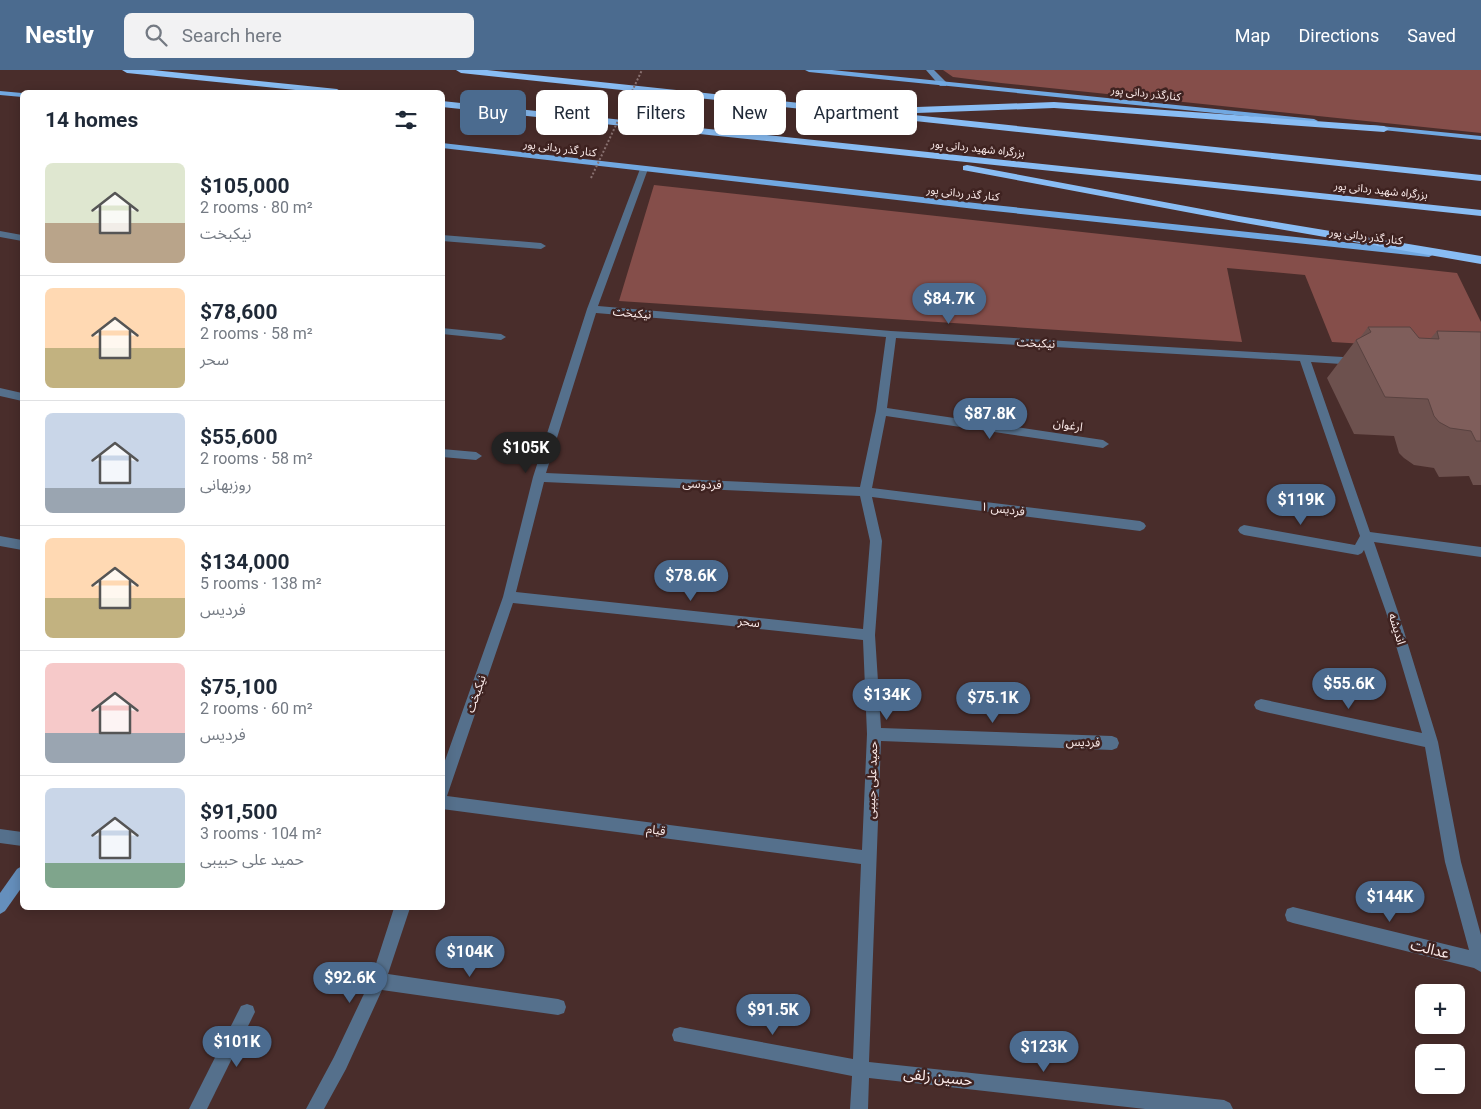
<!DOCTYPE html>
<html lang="en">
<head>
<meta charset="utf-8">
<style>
  :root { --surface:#fff; --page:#f2f2f3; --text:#1f2937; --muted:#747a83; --line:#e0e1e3; --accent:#4b6b8f }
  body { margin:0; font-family:Roboto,"Noto Sans Arabic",sans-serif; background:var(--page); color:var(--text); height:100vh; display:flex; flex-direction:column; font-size:19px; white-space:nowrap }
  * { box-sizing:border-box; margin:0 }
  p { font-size:16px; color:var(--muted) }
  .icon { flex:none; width:28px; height:28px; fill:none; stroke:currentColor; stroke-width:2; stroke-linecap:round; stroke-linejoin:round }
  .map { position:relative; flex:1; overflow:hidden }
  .side { position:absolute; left:20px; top:20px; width:425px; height:820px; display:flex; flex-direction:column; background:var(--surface); border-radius:8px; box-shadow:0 2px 12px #0003 }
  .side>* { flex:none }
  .top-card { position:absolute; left:460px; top:20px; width:475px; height:45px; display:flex; gap:10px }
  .controls { position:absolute; left:1415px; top:914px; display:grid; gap:10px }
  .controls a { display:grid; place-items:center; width:50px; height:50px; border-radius:8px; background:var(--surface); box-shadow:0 2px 12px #0003; font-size:25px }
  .price { position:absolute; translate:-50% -42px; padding:0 11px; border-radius:18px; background:var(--accent); color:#fff; font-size:16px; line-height:32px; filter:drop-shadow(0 1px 2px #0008) }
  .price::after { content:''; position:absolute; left:50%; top:30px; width:15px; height:11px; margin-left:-8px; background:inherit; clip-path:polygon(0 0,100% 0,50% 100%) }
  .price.on { background:#222; color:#fff }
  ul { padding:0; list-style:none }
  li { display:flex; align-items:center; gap:15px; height:125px; padding:0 25px }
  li+li { border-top:1px solid var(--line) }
  li span { display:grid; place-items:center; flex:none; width:140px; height:100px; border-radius:8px; color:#555 }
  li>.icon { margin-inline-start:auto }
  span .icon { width:60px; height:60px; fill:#fffc; stroke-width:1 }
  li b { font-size:21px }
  h2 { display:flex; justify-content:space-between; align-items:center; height:60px; padding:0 25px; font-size:21px }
  .chip { padding:0 18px; border-radius:8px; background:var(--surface); box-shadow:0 2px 12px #0003; font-size:18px; line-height:45px }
  .chip.on { background:var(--accent); color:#fff }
  header { display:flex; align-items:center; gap:30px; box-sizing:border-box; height:70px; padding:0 25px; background:var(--accent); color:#fff }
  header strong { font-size:24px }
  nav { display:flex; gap:28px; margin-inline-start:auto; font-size:18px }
  .search { width:350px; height:45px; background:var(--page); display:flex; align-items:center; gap:12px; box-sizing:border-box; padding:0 18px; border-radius:8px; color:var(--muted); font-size:19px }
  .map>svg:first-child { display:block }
  .green { fill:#854e4a }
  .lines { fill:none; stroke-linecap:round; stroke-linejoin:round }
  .street { fill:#55708c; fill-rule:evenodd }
  .secondary { fill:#658fbc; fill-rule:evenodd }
  .primary { fill:#71a8e1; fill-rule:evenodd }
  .highway { fill:#89bdf4; fill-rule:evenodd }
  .path-bridge { stroke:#897170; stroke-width:2; stroke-dasharray:2 2; stroke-linecap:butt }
  .wall { fill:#6d514e }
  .building { fill:#7f5e5b; stroke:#594240 }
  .labels { text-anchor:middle; stroke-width:5; stroke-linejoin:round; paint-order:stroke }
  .far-street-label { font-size:11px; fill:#feeeed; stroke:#3f2321 }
  .street-label { font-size:12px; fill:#feeeed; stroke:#3f2321 }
  .near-street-label { font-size:15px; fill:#feeeed; stroke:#3f2321 }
</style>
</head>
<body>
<header>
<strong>Nestly</strong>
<div class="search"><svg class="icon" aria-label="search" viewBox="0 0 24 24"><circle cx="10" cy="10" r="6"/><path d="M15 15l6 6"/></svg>Search here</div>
<nav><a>Map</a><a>Directions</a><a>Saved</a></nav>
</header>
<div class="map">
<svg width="1481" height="1039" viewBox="0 0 1481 1039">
  <rect width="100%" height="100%" fill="#492d2b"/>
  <g class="green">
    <polygon points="943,0 1481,0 1481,63 1001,13 953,7"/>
    <polygon points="654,115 1457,203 1481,252 1481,281 1332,272 1305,205 1227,198 1242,272 619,231"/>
  </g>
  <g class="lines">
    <g class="street">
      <path d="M644 96 648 99 598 236 891 261 1360 288 1361 291 1360 294 1356 295 1311 292 1370 462 1481 477V487L1374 472 1398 542 1438 672 1461 792 1481 865V902L1474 898 1293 853 1287 851 1285 845 1287 839 1293 837 1469 880 1445 792 1425 677 1261 641 1256 639 1254 635 1256 631 1261 629 1422 663 1386 542 1364 480 1362 483 1358 485 1244 465 1240 463 1238 460 1240 457 1244 455 1355 475 1360 466 1300 291 896 268 887 338 1103 370 1109 374 1103 378 886 346 872 418 1140 451 1144 453 1146 456 1144 459 1140 461 872 427 882 471 875 565 881 658 1112 666 1117 668 1119 673 1117 678 1112 680 881 671 869 992 1224 1030 1230 1033 1233 1039H1145L869 1008 868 1039H850L852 1006 674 971 672 965 674 959 680 957 853 989 861 794 442 739V699L503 527 533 407 587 239 640 99ZM596 243 886 267 876 341 860 417 546 403ZM544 412 860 426 870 471 863 559 516 522ZM513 533 863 570 867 664 862 780 447 726Z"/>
      <polygon points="0,161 22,165 22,171 0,167"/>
      <polygon points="442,165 541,173 546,176 541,179 442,171"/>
      <polygon points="442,258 501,264 506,267 501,270 442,264"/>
      <polygon points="0,318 22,323 22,331 0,326"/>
      <polygon points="442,379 476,382 482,386 476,390 442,387"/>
      <polygon points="0,466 22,470 22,480 0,476"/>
      <polygon points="0,759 22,762 22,776 0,773"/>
      <polygon points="394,838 410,838 388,904 558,929 564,931 566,937 564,943 558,945 382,920 346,999 324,1039 306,1039 334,987 371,909"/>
      <polygon points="247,934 253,936 255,942 207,1039 189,1039 241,936"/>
    </g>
    <g class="secondary">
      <polygon points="926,0 934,0 946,12 946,16 940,16"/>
      <polygon points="22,796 22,817 5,841 0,844 0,823 17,799"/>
    </g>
    <g class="primary">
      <polygon points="805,0 832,0 1314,49 1318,51 1314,53 809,2"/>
      <polygon points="0,21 22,23 22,27 0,25"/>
      <polygon points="1370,55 1481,66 1481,70 1373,59 1369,57"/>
      <polygon points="442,73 984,134 1429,181 1434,184 1429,187 984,140 442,78"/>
    </g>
    <g class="highway">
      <polygon points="122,0 153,0 337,19 342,22 315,22 127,3"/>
      <polygon points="456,0 487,0 1481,105 1481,111 461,3"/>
      <polygon points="442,31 1481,140 1481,146 442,37"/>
      <polygon points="1054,32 1384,56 1389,59 1384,62 1054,38 917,43 912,40 917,37"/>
      <polygon points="967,95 1239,146 1481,186 1481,194 1239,152 963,100 963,96"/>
    </g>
    <polyline class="path-bridge" points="591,108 642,0"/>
  </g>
  <polygon class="wall" points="1368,257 1419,268 1431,268 1437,261 1481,262 1481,415 1473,415 1469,406 1439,407 1434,398 1414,395 1404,388 1399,383 1394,366 1354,364 1327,308 1356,270 1359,269"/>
  <polygon class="building" points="1368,257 1410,257 1419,268 1439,269 1437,261 1481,262 1481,371 1476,371 1471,361 1450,358 1439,352 1434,346 1428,329 1385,327 1356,270 1371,262"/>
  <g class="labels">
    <g class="far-street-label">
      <text transform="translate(1146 23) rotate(6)" y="4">کنارگذر ردانی پور</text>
      <text transform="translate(560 78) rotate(7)" y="4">کنار گذر ردانی پور</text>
      <text transform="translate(978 78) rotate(6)" y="4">بزرگراه شهید ردانی پور</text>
      <text transform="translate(1381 120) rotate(6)" y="4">بزرگراه شهید ردانی پور</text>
      <text transform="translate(963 123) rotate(6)" y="4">کنار گذر ردانی پور</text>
      <text transform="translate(1366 166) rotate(7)" y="4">کنار گذر ردانی پور</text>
    </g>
    <g class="street-label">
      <text transform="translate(632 243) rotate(5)" y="4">نیکبخت</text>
      <text transform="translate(1036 273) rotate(3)" y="4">نیکبخت</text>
      <text transform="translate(1068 355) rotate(9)" y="4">ارغوان</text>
      <text transform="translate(702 414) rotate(3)" y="4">فردوسی</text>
      <text transform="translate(1003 439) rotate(7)" y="4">فردیس ۱</text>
      <text transform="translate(749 552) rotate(6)" y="4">سحر</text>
      <text transform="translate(1397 559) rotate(73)" y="4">اندیشه</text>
      <text transform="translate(476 624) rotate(-71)" y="4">نیکبخت</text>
      <text transform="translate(1083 672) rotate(2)" y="4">فردیس</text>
      <text transform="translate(872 710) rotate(-88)" y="4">حمید علی حبیبی</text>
      <text transform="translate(656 760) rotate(8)" y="4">قیام</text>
    </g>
    <g class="near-street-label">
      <text transform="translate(1430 879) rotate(14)" y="5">عدالت</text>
      <text transform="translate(938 1007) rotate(6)" y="5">حسین زلفی</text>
    </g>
  </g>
</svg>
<div class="controls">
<a>+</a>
<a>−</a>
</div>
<b class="price" style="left:949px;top:255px">$84.7K</b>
<b class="price" style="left:990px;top:370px">$87.8K</b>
<b class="price on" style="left:526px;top:404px">$105K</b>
<b class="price" style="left:1301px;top:456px">$119K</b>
<b class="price" style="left:691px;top:532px">$78.6K</b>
<b class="price" style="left:1349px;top:640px">$55.6K</b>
<b class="price" style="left:887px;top:651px">$134K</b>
<b class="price" style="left:993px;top:654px">$75.1K</b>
<b class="price" style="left:1390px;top:853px">$144K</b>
<b class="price" style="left:470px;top:908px">$104K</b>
<b class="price" style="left:350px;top:934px">$92.6K</b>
<b class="price" style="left:773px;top:966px">$91.5K</b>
<b class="price" style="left:237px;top:998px">$101K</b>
<b class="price" style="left:1044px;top:1003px">$123K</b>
<div class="top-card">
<a class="chip on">Buy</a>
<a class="chip">Rent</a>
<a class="chip">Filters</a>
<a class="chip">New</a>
<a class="chip">Apartment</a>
</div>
<section class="side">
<h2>14 homes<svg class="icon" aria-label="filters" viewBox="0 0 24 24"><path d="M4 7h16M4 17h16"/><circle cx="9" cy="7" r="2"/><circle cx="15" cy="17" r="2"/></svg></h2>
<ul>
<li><span style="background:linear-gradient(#dfe7d0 60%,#b9a48a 0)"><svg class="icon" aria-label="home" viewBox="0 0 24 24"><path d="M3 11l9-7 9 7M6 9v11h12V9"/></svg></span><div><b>$105,000</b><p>2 rooms · 80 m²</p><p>نیکبخت</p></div></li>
<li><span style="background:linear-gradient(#ffd9b3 60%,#c2b280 0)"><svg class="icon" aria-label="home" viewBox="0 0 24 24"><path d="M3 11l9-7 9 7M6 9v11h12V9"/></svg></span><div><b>$78,600</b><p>2 rooms · 58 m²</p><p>سحر</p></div></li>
<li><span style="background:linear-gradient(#c9d6e8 75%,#9aa5b1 0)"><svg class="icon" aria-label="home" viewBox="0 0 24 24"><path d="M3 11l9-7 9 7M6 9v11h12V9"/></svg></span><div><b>$55,600</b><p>2 rooms · 58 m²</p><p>روزبهانی</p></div></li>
<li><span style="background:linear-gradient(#ffd9b3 60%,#c2b280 0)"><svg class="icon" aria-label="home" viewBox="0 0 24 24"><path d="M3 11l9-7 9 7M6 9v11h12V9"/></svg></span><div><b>$134,000</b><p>5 rooms · 138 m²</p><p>فردیس</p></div></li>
<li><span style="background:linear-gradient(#f6c9c9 70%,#9aa5b1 0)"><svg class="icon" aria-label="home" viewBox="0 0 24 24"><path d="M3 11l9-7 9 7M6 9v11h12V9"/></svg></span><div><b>$75,100</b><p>2 rooms · 60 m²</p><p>فردیس</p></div></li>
<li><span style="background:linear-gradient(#c9d6e8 75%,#7fa58c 0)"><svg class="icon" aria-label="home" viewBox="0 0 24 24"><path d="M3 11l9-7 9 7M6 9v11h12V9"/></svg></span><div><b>$91,500</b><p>3 rooms · 104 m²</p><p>حمید علی حبیبی</p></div></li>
</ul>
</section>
</div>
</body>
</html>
